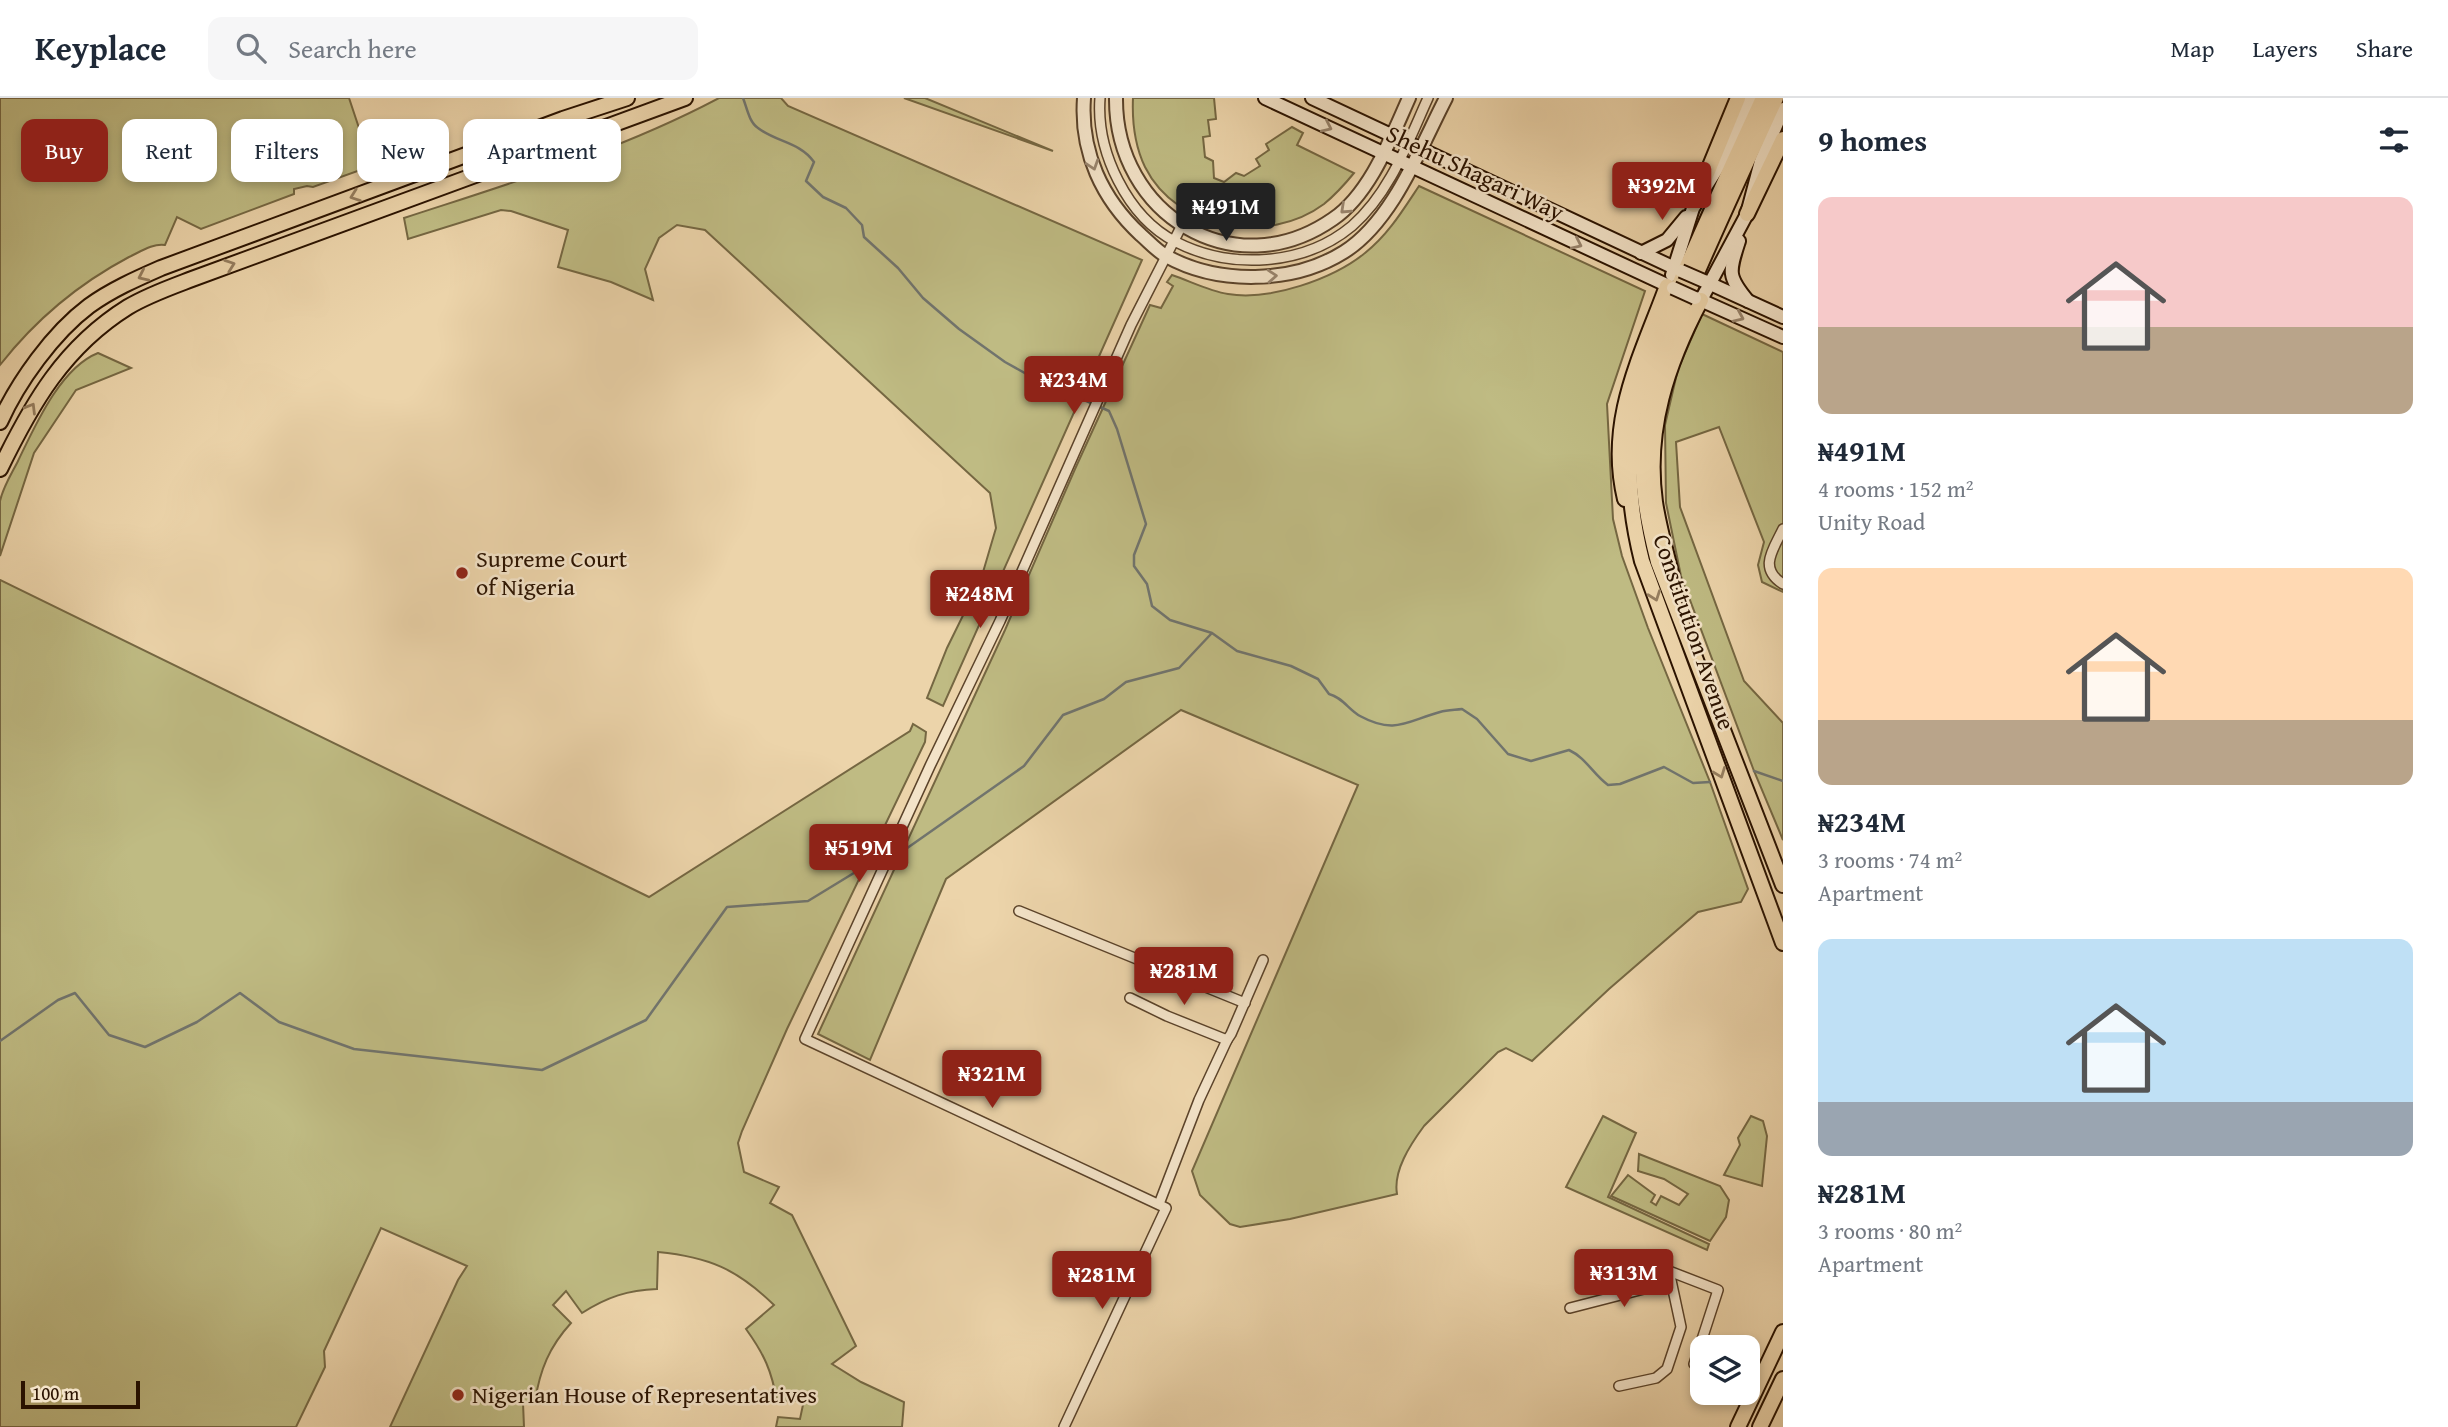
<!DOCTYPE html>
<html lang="en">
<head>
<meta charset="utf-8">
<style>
  :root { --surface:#fff; --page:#f6f6f7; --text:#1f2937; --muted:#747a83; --line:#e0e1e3; --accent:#8f2418 }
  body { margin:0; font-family:"Gentium Book Plus",serif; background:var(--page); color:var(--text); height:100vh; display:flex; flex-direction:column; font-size:26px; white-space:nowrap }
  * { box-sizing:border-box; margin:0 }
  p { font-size:23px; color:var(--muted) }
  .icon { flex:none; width:38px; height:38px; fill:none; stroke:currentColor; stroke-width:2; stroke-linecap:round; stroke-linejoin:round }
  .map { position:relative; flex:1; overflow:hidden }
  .details { display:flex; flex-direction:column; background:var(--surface); width:665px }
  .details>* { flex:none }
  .hud { position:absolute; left:21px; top:21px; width:665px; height:63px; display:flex; gap:14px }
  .controls { position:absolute; left:1690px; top:1237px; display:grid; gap:14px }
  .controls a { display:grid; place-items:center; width:70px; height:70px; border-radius:14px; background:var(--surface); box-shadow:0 4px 10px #0003; font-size:35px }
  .scale { position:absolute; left:21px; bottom:18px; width:119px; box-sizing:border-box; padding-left:7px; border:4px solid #2b1300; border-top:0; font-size:19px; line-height:24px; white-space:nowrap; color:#2b1300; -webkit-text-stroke:5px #f3e3c8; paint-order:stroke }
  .price { position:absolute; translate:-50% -60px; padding:0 16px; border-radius:7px; background:var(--accent); color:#fff; font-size:23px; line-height:46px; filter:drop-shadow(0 2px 4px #0008) }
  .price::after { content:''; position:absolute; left:50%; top:42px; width:21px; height:16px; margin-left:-10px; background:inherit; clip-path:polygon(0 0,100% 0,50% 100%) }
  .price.current { background:#222; color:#fff }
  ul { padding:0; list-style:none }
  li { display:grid; align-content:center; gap:14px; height:371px; padding:0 35px }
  li span { display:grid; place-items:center; height:217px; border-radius:14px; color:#555 }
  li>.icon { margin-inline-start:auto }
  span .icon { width:126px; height:126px; fill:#fffc; stroke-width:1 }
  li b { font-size:30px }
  h2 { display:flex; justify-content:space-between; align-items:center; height:84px; padding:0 35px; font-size:30px }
  .tag { padding:0 24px; border-radius:14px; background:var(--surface); box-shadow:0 4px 10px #0003; font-size:24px; line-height:63px }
  .tag.current { background:var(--accent); color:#fff }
  header { display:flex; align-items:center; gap:42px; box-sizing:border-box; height:98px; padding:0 35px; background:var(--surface); border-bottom:2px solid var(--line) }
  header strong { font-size:33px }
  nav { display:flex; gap:38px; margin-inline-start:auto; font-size:24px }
  .search { width:490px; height:63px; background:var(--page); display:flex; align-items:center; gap:18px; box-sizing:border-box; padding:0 24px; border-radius:14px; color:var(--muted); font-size:26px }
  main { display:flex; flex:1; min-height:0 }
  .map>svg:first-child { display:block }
  .green { fill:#bfbb83; stroke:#756742; stroke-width:2 }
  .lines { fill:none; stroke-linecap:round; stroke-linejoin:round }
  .stream { stroke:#71746d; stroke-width:2.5 }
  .minor-casing { stroke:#5b432a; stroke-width:12 }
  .tertiary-casing { stroke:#5b432a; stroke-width:16 }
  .secondary-casing { stroke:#2b1300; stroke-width:16 }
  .primary-casing { stroke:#2b1300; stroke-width:18 }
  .minor { stroke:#f3e3c8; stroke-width:9 }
  .tertiary { stroke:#f3e3c8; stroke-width:12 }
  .secondary { stroke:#f3e3c8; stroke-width:12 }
  .primary { stroke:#ecd4aa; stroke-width:14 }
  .secondary-bridge-casing { stroke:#2b1300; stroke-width:16; stroke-linecap:butt }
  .secondary-bridge { stroke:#f3e3c8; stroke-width:12 }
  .oneway { stroke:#99856e }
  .oneway2 { stroke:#957d5e }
  .poi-dot { fill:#8f2418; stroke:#f3e3c8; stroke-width:2.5 }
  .labels { text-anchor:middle; stroke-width:5; stroke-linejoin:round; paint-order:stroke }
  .street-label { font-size:24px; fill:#2b1300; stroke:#f3e3c8 }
  .poi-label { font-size:24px; fill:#2b1300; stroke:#f3e3c8; text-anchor:start }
</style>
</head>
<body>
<header>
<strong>Keyplace</strong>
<div class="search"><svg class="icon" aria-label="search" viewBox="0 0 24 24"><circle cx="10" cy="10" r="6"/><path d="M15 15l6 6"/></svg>Search here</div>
<nav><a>Map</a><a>Layers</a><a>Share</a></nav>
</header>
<main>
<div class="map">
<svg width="1783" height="1329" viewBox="0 0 1783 1329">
  <rect width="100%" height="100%" fill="#ecd4aa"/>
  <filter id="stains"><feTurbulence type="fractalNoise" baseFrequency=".00286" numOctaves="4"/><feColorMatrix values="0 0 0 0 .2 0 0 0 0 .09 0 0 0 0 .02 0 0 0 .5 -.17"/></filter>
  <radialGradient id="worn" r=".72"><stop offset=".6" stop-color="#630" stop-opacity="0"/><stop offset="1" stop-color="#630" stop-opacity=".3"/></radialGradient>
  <g class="green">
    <path d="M0 0H349L369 60 366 70 313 89 307 88 294 91V96L201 131 177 119 165 147C153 145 140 154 129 159 78 186 36 221 0 267Z"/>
    <path d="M719 0H781L788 8 1142 162 943 608 927 600 947 550 981 481 996 430 990 395 705 132 677 127 659 140 645 171 653 202 611 184 558 169 568 132 511 113 501 112 408 141 404 120C511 85 619 53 719 0Z"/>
    <polygon points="904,0 925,0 1053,53"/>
    <path d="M1133 0H1214L1216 21 1208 22 1210 38 1203 39 1205 59 1213 63 1214 80 1224 84 1236 75 1244 78 1260 68 1256 61 1269 52 1266 46 1292 29 1303 35 1297 47 1354 75C1345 86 1335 97 1324 106 1269 147 1177 133 1145 69 1135 48 1132 23 1133 0Z"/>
    <path d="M1419 88 1645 193 1607 306 1613 421 1622 458 1648 530 1710 684 1748 791 1741 804 1698 814 1609 891 1532 963 1506 950 1498 954 1424 1028C1410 1047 1393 1073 1397 1096L1290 1121 1240 1129 1230 1126 1200 1097 1192 1073 1358 687 1181 612 946 781 870 962 818 936 1005 532 1075 371 1150 207 1161 210 1173 188 1167 184 1172 177C1190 183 1209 193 1228 196 1270 203 1333 181 1365 155 1388 137 1403 112 1419 88Z"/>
    <polygon points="1702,216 1783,254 1783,494 1762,484 1758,467 1764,444 1719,329 1676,344 1680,409 1744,583 1783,625 1783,742 1754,673 1681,478 1666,405 1665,327 1678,271"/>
    <path d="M98 255 131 270 76 292 34 355 0 458C0 440 0 420 0 403 3 389 12 375 18 363 35 328 60 270 98 255Z"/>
    <path d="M0 482 649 799 910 633 913 626 926 634 925 644 787 931 742 1033 738 1045 744 1074 779 1089 770 1105 792 1117 856 1248 832 1266 861 1284 904 1304 902 1329H776L778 1319 800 1321 804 1302 777 1304C772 1273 764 1256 746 1231L774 1207C737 1171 709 1159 658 1154L657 1191C628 1192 607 1199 582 1215L566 1193 553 1207 571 1225C549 1249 540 1272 535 1303L523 1305 524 1329H390L458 1182 467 1168 381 1130 324 1253 325 1269 296 1329H0Z"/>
    <polygon points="1603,1018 1636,1035 1608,1099 1709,1146 1707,1152 1566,1089"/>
    <polygon points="1751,1018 1763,1023 1767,1038 1762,1088 1724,1077 1740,1047 1738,1040"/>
    <polygon points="1639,1056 1720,1088 1729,1102 1726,1119 1710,1143 1611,1098 1628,1077 1655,1097 1651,1104 1656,1107 1661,1098 1679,1107 1688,1096 1664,1081 1638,1073"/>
  </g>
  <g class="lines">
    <g class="stream">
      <path d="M743 0C747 10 749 24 758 30 776 44 800 44 814 64L806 83 823 99 846 110 862 127 864 139 898 170 923 200 959 231 1005 264 1030 278 1109 313 1117 331 1146 426 1134 457V468L1147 486 1152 508 1170 522 1212 535 1237 553 1291 568 1318 581 1329 596C1342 599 1349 612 1360 618 1395 637 1407 623 1440 614 1447 612 1455 612 1462 611L1477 621 1508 656 1531 663 1569 652C1586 660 1593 676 1608 687L1620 686 1664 669 1693 685 1710 684"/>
      <polyline points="1754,673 1783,683"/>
      <polyline points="903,753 1024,668 1063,617 1104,601 1126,584 1179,570 1211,536"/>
      <polyline points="0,943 58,902 75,895 109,937 145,949 197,924 240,895 279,924 354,951 542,972 646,922 727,809 808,803 867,767"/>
    </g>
    <g class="minor-casing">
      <g id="minor">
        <path d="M1100 0C1096 53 1127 119 1176 144 1231 172 1304 168 1352 128 1390 95 1408 44 1428 0"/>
        <path d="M1783 431C1773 452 1758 470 1783 486"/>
        <polyline points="1019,813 1245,905"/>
        <polyline points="1130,900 1167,918 1227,942"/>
        <polyline points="1159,1106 1199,1002 1227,942 1231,936 1263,862"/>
        <polyline points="1656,1168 1718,1192 1694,1266"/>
        <polyline points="1570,1210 1671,1184"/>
        <polyline points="1619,1288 1656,1280 1667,1271 1681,1229 1669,1173"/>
        <polyline points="1064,1329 1166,1110 805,941 930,668 1000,523 1131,227 1182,127"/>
      </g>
    </g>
    <g class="tertiary-casing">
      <g id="tertiary">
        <path d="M1084 0C1080 54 1102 101 1141 137 1149 144 1157 153 1166 158 1218 187 1293 186 1344 154 1393 123 1420 50 1446 0"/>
        <path d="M1116 0C1115 116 1234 190 1333 121 1370 96 1391 40 1409 0"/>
      </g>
    </g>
    <g class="secondary-casing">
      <g id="secondary">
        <polyline points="1265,0 1673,190"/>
        <polyline points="1312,0 1681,173"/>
        <path d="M1739 143C1729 174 1727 178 1748 203"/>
        <polyline points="1641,155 1667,142 1686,119"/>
        <polyline points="1672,177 1694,107 1727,55 1751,0"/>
        <polyline points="1704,183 1783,219"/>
        <polyline points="1696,200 1783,239"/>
        <polyline points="1701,202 1747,116 1761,63 1783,11"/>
      </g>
    </g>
    <g class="primary-casing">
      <g id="primary">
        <path d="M1763 0C1732 68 1700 135 1672 204 1656 244 1638 283 1632 326 1626 371 1631 419 1642 463L1783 845"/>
        <path d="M1776 0C1745 68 1713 136 1684 205 1665 251 1646 297 1643 348 1641 388 1648 425 1658 464L1783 787"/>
        <polyline points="1694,107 1738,0"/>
        <polyline points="1747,116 1783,41"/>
        <path d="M0 324C18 284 53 235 89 208 111 192 136 181 161 170L563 21 627 0"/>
        <path d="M0 371C32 305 64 249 128 209 148 197 171 189 192 181L685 0"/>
        <path d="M1625 401C1606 323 1641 259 1667 188"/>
        <path d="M1673 483C1667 457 1659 431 1655 404 1645 332 1667 266 1701 202"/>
        <polyline points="1738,1329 1783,1234"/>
        <polyline points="1760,1329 1783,1281"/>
      </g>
    </g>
    <use href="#minor" class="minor"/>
    <use href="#tertiary" class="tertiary"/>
    <use href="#secondary" class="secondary"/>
    <use href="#primary" class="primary"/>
    <g class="secondary-bridge-casing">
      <g id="secondary-bridge">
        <polyline points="1681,173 1704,183"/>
        <polyline points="1673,190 1695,200"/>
      </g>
    </g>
    <use href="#secondary-bridge" class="secondary-bridge"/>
  </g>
  <defs><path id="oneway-chevron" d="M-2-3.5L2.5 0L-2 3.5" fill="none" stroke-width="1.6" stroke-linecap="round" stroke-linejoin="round" transform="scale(1.75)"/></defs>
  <g class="oneway">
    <use href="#oneway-chevron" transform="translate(1327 29) rotate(25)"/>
    <use href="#oneway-chevron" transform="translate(1093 67) rotate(72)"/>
    <use href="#oneway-chevron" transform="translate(1345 111) rotate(137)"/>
    <use href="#oneway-chevron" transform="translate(1577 146) rotate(25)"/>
    <use href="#oneway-chevron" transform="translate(1272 178) rotate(-4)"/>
    <use href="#oneway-chevron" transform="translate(1739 219) rotate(24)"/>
  </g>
  <g class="oneway2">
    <use href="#oneway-chevron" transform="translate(355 98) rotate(160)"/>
    <use href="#oneway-chevron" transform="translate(230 167) rotate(-20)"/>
    <use href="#oneway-chevron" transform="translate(143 178) rotate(155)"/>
    <use href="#oneway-chevron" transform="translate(31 310) rotate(-59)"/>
    <use href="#oneway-chevron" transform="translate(1655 498) rotate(70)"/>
    <use href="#oneway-chevron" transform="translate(1720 675) rotate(69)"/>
  </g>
  <g class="poi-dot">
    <circle cx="462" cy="475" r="7"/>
    <circle cx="458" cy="1297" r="7"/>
  </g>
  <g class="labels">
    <g class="street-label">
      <text transform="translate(1475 75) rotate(25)" y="8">Shehu Shagari Way</text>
      <text transform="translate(1694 534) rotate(71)" y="8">Constitution Avenue</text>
    </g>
    <g class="poi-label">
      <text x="476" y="469">Supreme Court<tspan x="476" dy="28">of Nigeria</tspan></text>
      <text x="472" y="1305">Nigerian House of Representatives</text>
    </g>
  </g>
  <rect width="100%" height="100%" filter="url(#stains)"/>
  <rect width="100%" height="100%" fill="url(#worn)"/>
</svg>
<div class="controls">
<a><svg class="icon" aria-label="layers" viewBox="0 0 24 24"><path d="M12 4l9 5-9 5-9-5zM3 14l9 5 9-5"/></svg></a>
</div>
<div class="scale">100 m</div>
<b class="price" style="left:1662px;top:124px">₦392M</b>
<b class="price current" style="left:1226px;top:145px">₦491M</b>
<b class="price" style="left:1074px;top:318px">₦234M</b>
<b class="price" style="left:980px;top:532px">₦248M</b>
<b class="price" style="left:859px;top:786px">₦519M</b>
<b class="price" style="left:1184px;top:909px">₦281M</b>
<b class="price" style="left:992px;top:1012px">₦321M</b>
<b class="price" style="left:1624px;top:1211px">₦313M</b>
<b class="price" style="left:1102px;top:1213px">₦281M</b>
<div class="hud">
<a class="tag current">Buy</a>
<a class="tag">Rent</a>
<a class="tag">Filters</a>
<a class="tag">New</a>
<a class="tag">Apartment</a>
</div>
</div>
<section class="details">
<h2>9 homes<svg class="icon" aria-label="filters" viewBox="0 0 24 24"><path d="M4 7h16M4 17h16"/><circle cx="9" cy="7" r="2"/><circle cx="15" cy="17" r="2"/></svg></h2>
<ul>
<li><span style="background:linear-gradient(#f6c9c9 60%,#b9a48a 0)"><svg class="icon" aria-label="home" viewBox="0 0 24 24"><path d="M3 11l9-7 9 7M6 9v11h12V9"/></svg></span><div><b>₦491M</b><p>4 rooms · 152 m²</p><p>Unity Road</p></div></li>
<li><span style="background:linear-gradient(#ffd9b3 70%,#b9a48a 0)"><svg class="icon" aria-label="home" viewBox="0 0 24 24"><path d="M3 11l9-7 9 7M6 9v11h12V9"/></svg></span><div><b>₦234M</b><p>3 rooms · 74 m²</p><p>Apartment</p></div></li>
<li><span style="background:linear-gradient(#bfe0f5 75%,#9aa5b1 0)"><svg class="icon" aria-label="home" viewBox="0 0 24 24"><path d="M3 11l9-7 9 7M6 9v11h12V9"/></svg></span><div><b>₦281M</b><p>3 rooms · 80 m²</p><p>Apartment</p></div></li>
</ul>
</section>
</main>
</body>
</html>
